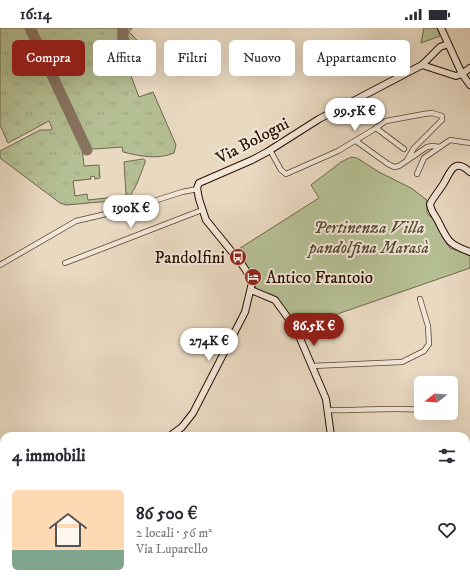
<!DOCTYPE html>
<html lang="it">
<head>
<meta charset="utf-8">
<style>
  :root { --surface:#fff; --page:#f7f7f7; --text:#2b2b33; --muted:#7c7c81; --line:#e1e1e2; --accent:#8f2418 }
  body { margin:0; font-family:"IM FELL DW Pica",serif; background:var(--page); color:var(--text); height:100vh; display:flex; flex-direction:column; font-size:15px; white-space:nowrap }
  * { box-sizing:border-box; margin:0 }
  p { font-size:13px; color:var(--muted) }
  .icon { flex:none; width:22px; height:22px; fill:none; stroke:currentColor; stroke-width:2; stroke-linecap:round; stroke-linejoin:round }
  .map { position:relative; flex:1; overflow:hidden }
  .sheet { position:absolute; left:0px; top:404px; width:470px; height:156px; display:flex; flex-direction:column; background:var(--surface); border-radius:12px 12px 0 0; box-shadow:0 4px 16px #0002 }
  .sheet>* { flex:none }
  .hud { position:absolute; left:12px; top:12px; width:446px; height:36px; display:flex; gap:8px }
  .needle { width:26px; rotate:253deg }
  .controls { position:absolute; left:414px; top:348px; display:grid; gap:8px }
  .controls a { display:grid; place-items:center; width:44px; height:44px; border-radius:6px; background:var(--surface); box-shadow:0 4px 16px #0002; font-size:20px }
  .price { position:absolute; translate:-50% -34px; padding:0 9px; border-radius:14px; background:#fff; color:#222; font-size:13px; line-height:26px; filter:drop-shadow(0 1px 2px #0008) }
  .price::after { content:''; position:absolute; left:50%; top:24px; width:12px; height:9px; margin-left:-6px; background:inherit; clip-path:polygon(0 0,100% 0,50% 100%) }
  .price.selected { background:var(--accent); color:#fff }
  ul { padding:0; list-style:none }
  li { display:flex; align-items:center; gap:12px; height:100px; padding:0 12px }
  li+li { border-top:1px solid var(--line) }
  li span { display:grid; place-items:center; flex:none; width:112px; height:80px; border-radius:6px; color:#555 }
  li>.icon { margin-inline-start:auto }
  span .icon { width:48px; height:48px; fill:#fffc; stroke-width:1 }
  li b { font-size:17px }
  h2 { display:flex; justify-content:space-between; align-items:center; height:48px; padding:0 12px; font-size:17px }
  .pill { padding:0 14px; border-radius:6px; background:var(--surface); box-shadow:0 4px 16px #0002; font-size:14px; line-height:36px }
  .pill.selected { background:var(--accent); color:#fff }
  .status { display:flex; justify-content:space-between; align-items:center; height:28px; padding:0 20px; background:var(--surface); direction:ltr }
  .status svg { height:11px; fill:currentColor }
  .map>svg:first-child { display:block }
  .grass { fill:url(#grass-tufts); stroke:#6e664a }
  .park { fill:#b5bf94; stroke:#6e664a }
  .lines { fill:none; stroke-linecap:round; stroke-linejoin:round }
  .taxiway { stroke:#887460; stroke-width:11 }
  .street-casing { stroke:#584130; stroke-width:6 }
  .secondary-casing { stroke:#280e00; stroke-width:8 }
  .street { stroke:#f1e6d7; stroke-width:4.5 }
  .secondary { stroke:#f1e6d7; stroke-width:6 }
  .labels { text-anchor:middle; stroke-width:4; stroke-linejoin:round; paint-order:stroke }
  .street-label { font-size:17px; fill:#280e00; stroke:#f1e6d7 }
  .park-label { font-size:17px; font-style:italic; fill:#594c34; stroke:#f1e6d7 }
  .poi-label { font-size:17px; fill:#280e00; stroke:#f1e6d7; text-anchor:end }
</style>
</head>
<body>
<div class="status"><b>16:14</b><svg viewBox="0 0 49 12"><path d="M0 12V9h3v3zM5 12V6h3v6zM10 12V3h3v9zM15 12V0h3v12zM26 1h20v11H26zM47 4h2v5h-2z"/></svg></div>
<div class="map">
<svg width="470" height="560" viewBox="0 0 470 560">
  <defs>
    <pattern id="grass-tufts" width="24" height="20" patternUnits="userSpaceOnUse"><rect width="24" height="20" fill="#b5bf94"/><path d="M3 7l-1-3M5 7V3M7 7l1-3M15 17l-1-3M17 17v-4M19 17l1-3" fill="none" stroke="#9ca37e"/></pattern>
  </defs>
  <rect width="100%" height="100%" fill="#e9d9c1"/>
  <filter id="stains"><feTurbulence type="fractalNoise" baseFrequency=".005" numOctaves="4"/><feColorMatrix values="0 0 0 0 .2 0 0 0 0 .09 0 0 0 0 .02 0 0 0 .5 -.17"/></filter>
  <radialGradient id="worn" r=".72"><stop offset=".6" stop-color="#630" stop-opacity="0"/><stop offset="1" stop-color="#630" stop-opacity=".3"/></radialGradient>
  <g class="grass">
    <path d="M0 0H26L82 119 84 138 99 137 100 150 95 151 94 148 90 149 91 151 73 153 75 168 87 166 88 172 125 168 126 167 124 134 143 131 145 132V135C140 146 134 170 123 172L66 177 60 175 0 130V123L40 102H51L52 100 49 93 8 115 0 97Z"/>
    <path d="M33 0H118V14L126 33V35L139 69 153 64 176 117 174 125C158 132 139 128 123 124L122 119 94 121 90 120Z"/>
    <polygon points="125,0 132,0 129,4 148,23 135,30 132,28 124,7"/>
  </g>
  <g class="park">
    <polygon points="424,0 437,0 440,8 421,15"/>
    <path d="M351 129 357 130 379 144 411 160 427 172V185L435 193 445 213 450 220 470 227V240L297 300 283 279 257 263C254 258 256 252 253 247 248 239 240 231 234 224L319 170 311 157 341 134Z"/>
  </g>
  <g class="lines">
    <g class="taxiway">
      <polyline points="30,0 87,122"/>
      <polyline points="123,0 123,10 131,32"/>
    </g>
    <g class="street-casing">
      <g id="street">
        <polyline points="376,100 404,121"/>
        <polyline points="356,113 388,136 394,139 399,138 427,119 432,118 440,119"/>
        <polyline points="270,122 281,142 286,146 338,123 373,102 386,93 424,86 432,85 442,88 442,92 414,120 407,132"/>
        <polyline points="417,146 424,130 450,112 470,115"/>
        <polyline points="65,235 202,182"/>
        <polyline points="0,237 76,193 132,180 182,164 198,161"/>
        <polyline points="312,338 402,334 424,323 429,316 428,298 420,271"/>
        <path d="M328 382C359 383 390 379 421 382"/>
        <polyline points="466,475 470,455"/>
        <polyline points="438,560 440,556"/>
      </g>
    </g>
    <g class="secondary-casing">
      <g id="secondary">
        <polyline points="441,0 462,46 470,57"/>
        <polyline points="422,37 456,48 462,46 470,40"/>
        <path d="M470 144C452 128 450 147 442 158 438 164 433 170 430 176 431 184 435 187 438 193 448 213 448 216 470 224"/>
        <polyline points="251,262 275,272 296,301 326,371 331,408"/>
        <polyline points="170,408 182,399 193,385 245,284 252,255 251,250 241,235 206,192 199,171 197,160 199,155 252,132 267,124 319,91 422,37 440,19 448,16"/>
        <polyline points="0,437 4,437"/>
        <polyline points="376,560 376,556"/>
        <polyline points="432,560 434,556"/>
      </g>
    </g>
    <use href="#street" class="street"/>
    <use href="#secondary" class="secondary"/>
  </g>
  <defs>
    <g id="bus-disc" transform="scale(0.9)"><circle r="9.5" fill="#8f2418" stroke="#f1e6d7"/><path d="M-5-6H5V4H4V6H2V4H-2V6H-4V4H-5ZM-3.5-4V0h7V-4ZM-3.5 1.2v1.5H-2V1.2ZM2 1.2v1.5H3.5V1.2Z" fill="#fff"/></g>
    <g id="hotel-disc" transform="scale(0.9)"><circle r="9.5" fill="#8f2418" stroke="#f1e6d7"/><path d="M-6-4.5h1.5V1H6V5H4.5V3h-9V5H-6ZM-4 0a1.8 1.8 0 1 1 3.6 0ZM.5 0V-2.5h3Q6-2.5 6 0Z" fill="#fff"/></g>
  </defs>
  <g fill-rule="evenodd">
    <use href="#bus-disc" x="238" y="229"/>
    <use href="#hotel-disc" x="253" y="249"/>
  </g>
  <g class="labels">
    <g class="street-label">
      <text transform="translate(252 112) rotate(-28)" y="6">Via Bologni</text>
    </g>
    <g class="park-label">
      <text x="369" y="205">Pertinenza Villa<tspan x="369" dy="20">pandolfina Marasà</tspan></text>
    </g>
    <g class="poi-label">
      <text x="225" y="235">Pandolfini</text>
      <text x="266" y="255" text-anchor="start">Antico Frantoio</text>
    </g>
  </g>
  <rect width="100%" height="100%" filter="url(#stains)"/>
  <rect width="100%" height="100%" fill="url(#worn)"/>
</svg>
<div class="controls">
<a><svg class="needle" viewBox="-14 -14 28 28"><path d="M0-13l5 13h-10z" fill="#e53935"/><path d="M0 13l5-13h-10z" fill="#7c7c81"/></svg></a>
</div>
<b class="price" style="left:355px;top:104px">99.5K €</b>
<b class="price" style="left:131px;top:201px">190K €</b>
<b class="price selected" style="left:314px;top:319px">86.5K €</b>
<b class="price" style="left:209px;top:334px">274K €</b>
<div class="hud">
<a class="pill selected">Compra</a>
<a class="pill">Affitta</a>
<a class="pill">Filtri</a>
<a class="pill">Nuovo</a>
<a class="pill">Appartamento</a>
</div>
<section class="sheet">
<h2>4 immobili<svg class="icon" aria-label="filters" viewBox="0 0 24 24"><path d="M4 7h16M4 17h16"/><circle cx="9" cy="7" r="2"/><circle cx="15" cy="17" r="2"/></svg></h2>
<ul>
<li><span style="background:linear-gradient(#ffd9b3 75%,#7fa58c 0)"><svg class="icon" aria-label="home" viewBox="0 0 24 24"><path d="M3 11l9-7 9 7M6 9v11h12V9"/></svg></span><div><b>86 500 €</b><p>2 locali · 56 m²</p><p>Via Luparello</p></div><svg class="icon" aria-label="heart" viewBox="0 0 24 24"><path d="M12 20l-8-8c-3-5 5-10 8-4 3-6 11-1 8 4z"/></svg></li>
</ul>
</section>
</div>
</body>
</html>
